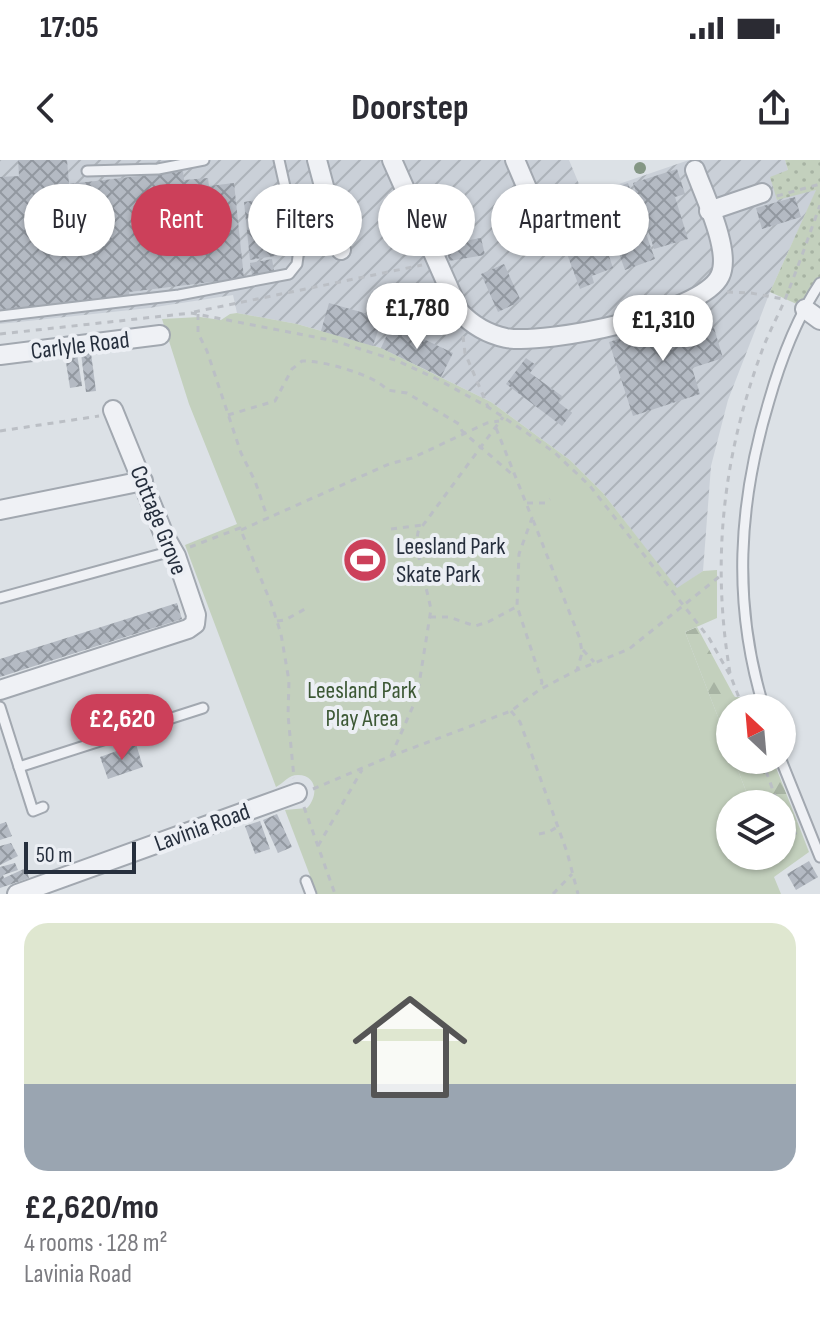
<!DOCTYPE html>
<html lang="en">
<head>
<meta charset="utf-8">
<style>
  :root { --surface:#fff; --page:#f2f2f3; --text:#2b2b33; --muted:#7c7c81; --line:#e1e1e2; --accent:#cc405a }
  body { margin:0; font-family:"Sofia Sans Condensed",sans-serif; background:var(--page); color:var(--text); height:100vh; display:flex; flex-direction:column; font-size:30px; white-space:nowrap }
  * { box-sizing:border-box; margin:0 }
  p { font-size:26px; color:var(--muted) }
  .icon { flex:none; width:44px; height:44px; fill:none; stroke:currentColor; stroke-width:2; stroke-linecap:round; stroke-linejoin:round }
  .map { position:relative; height:734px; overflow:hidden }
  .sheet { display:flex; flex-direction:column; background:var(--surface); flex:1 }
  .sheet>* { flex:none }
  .guide { position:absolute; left:24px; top:24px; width:772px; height:72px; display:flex; gap:16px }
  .needle { width:52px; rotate:334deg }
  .controls { position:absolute; left:716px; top:534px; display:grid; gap:16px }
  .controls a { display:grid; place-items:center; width:80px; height:80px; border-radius:50%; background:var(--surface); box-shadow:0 2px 6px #0004; font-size:40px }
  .scale { position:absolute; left:24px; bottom:20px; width:112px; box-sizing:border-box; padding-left:8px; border:4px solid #262f3d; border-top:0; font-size:22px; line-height:28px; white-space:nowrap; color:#262f3d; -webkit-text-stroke:6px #eceff4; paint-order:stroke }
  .price { position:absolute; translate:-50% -68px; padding:0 18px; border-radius:28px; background:#fff; color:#222; font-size:26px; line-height:52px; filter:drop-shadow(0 2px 4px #0008) }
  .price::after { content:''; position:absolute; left:50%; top:48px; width:24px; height:18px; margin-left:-12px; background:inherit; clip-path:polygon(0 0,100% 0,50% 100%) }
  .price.on { background:var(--accent); color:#fff }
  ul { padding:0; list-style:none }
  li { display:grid; align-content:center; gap:16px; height:424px; padding:0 24px }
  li+li { border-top:2px solid var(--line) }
  li span { display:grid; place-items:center; height:248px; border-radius:24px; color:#555 }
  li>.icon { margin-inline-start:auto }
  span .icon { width:144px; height:144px; fill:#fffc; stroke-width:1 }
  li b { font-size:34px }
  .tag { padding:0 28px; border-radius:36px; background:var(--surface); box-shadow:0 2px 6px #0004; font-size:28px; line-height:72px }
  .tag.on { background:var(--accent); color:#fff }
  .status { display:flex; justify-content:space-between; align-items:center; height:56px; padding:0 40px; background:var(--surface); direction:ltr }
  .status svg { height:22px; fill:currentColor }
  header { display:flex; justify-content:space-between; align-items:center; height:104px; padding:0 24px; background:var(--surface); font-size:36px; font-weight:700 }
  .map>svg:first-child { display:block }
  .industrial { fill:url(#industrial-furrows) }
  .grass { fill:url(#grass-dots) }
  .forest { fill:url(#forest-firs) }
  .green { fill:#c3d0bd }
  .building { fill:url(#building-cross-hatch) }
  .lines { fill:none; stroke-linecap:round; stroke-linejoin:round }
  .lane-casing { stroke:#a2a8b0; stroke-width:13 }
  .street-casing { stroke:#a2a8b0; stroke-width:22 }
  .path { stroke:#bbbfc5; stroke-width:3; stroke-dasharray:6 6; stroke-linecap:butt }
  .lane { stroke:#eff1f5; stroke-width:9 }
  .street { stroke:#eff1f5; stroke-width:18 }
  .tree { fill:#849684 }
  .labels { text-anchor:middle; stroke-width:8; stroke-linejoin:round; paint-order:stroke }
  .street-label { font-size:24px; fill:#262f3d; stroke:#eceff4 }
  .poi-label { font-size:24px; fill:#262f3d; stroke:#eceff4; text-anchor:start }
  .park-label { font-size:24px; fill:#3c5834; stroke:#eceff4 }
</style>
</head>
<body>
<div class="status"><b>17:05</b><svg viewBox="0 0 49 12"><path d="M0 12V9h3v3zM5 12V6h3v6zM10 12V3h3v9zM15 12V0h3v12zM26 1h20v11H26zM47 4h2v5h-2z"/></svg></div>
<header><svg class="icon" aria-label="back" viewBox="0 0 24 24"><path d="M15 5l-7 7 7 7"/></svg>Doorstep<svg class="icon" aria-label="share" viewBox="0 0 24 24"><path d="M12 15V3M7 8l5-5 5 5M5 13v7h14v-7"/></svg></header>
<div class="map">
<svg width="820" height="734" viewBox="0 0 820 734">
  <defs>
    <pattern id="industrial-furrows" width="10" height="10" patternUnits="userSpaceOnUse" patternTransform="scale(2)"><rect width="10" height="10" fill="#cad0d8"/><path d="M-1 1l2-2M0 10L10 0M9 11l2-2" fill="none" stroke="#adb3ba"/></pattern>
    <pattern id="grass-dots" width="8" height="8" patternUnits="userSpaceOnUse" patternTransform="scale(2)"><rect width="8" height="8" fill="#c3d0bd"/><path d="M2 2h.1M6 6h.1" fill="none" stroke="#a7b3a3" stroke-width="1.8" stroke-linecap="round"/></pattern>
    <pattern id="forest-firs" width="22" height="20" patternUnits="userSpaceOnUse" patternTransform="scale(2)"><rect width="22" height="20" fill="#c3d0bd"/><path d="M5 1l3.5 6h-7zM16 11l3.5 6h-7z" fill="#a7b3a3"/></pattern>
    <pattern id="building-cross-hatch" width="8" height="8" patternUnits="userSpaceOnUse" patternTransform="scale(2)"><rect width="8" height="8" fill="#b4bac3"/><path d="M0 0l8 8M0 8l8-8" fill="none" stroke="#9298a0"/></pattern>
  </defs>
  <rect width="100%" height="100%" fill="#dce1e6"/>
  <polygon class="industrial" points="0,0 569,0 584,36 689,0 785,0 788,10 817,29 770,132 728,240 711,306 703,411 677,429 603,333 570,300 491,242 381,188 297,164 237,153 233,135 149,148 0,164"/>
  <polygon class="grass" points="785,0 820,0 820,118 801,146 770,132 816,30 777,40 770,17 788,10"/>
  <g class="forest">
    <polygon points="697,467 733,534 735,537 753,538 755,548 730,548 730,588 685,472"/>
    <polygon points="734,600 773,600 797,661 782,666 782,644 751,644"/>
  </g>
  <path class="green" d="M237 153 297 164 381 188 491 242 570 300 603 333 677 428 703 411 717 410V458L685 472 730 588V600H734L751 644H730V696H782V666L797 661 809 692 774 717 781 734H317L285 650 307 648C318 637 318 615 298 615 288 615 284 623 276 627L185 385 237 364 189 244 162 159 200 157 221 160 230 154Z"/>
  <g class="building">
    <polygon points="18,0 67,0 69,24 183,11 184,20 208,18 209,26 234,23 244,118 129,132 130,139 0,152 0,17 19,16"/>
    <polygon points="677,9 685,34 675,37 688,79 654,89 633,23"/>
    <polygon points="628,23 655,99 625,110 608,63 587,71 577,42"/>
    <polygon points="795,37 801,57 762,69 756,48"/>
    <polygon points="263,39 281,95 250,100 244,42"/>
    <polygon points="605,68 614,94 609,96 613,108 592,116 594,123 580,129 563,83"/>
    <polygon points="481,78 485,95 449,101 446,84"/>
    <polygon points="272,99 274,111 252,115 250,103"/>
    <polygon points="504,104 521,141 498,152 481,114"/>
    <polygon points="329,143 382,158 373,186 321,171"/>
    <polygon points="692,155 698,173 714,168 723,198 692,208 700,234 633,256 609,182"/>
    <polygon points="392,164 453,193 441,217 381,188"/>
    <polygon points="91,193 96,231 86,232 81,194"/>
    <polygon points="77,194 82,226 70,228 65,196"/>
    <polygon points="526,198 536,205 530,213 562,236 558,242 572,253 562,266 506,224"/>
    <polygon points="177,443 182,459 0,517 0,499"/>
    <polygon points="136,584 143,607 108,619 100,597"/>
    <polygon points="277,654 292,687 278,693 263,660"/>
    <polygon points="260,661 270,689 255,694 245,666"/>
    <polygon points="6,662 12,676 0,680 0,664"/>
    <polygon points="793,663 797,674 786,678 784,674 782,675 782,668"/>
    <polygon points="11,683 18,696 0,705 0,686"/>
    <polygon points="809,701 818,717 796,730 787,714"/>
    <polygon points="15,703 18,710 3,715 4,718 26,708 29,718 0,728 0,707"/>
  </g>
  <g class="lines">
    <g class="lane-casing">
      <g id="lane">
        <polyline points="87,11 158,9 204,0"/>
        <polyline points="0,156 179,135 289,114 297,104 299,89 279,0"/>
        <polyline points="0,438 172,391"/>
        <polyline points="0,547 33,651 43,647"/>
        <path d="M764 548C732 444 738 344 769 241 781 199 796 159 820 123"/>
        <polyline points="781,600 820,697"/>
        <polyline points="19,607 203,548"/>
        <polyline points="306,721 311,734"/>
      </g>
    </g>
    <g class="street-casing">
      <g id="street">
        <polyline points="317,0 341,90"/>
        <path d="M392 0 459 151C472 165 487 174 506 178 546 185 702 154 720 116 732 92 704 35 695 10"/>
        <polyline points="515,0 544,68"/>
        <polyline points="709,51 762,33"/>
        <polyline points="805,149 820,160"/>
        <polyline points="0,195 160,175"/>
        <polyline points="0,350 143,321"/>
        <polyline points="0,530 188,469 195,464 196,455 176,396 164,375 113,250"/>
        <polyline points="17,734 297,633"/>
      </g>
    </g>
    <g class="path">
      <polyline points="777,36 820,24"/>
      <polyline points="727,132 751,133 783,139"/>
      <polyline points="194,152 422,105"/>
      <polyline points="198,154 198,173 207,191 241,293 255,321 268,359"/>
      <polyline points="0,174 191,153 335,181 398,201 437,219 488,247 527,273 555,293 590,326 709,478 731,517 743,548"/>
      <polyline points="463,176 465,193 488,247"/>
      <path d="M228 255 275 241 292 209 302 201C321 200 376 215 387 230L407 233 459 264 462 271 513 315"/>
      <polyline points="496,268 532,358 519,394 517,446 542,522 540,529"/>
      <polyline points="0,271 99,256"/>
      <polyline points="527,343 545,343 550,339"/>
      <polyline points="533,360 580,479 582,493 577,510"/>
      <polyline points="391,369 422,365"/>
      <polyline points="241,370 389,304 412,298 487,263 499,261"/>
      <polyline points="190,387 240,368 271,443 281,474 289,521 288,555 294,618"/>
      <polyline points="430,457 449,457 475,466 488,462 516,447"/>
      <polyline points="277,461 285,460 305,449"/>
      <polyline points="583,490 594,502"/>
      <path d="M730 513C711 400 723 295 763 188 770 170 779 154 786 137 798 107 809 76 820 45"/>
      <polyline points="511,551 520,562 567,692 578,734"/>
      <polyline points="391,596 417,537 431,449 416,385 418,372 503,257"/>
      <polyline points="762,600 778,644"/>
      <polyline points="313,629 391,596 511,551 539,530 577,510 629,489 720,416"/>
      <polyline points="304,647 335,734"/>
      <polyline points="539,674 549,672 557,667"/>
      <polyline points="318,686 362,610"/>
      <polyline points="553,734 572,714"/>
    </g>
    <use href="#lane" class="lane"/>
    <use href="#street" class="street"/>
  </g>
  <circle class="tree" cx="640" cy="8" r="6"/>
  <defs>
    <g id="stadium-disc" transform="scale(2.3)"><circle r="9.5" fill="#cc405a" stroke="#eceff4"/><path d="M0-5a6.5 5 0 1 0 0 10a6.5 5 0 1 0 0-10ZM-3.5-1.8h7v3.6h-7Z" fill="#fff"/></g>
  </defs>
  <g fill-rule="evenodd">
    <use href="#stadium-disc" x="365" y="400"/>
  </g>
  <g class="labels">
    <g class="street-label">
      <text transform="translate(80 185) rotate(-7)" y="8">Carlyle Road</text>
      <text transform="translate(159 360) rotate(68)" y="8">Cottage Grove</text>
      <text transform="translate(202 667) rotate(-20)" y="8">Lavinia Road</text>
    </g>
    <g class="poi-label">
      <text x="396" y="394">Leesland Park<tspan x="396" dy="28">Skate Park</tspan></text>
    </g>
    <g class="park-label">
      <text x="362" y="538">Leesland Park<tspan x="362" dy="28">Play Area</tspan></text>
    </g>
  </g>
</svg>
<div class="controls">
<a><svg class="needle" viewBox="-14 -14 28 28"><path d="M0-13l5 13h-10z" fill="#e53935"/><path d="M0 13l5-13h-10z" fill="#7c7c81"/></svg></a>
<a><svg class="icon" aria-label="layers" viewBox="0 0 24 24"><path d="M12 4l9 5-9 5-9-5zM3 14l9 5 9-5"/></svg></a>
</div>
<div class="scale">50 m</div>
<b class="price" style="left:417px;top:191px">£1,780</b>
<b class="price" style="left:663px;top:203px">£1,310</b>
<b class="price on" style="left:122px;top:602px">£2,620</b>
<div class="guide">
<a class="tag">Buy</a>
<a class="tag on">Rent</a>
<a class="tag">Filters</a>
<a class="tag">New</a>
<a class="tag">Apartment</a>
</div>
</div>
<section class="sheet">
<ul>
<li><span style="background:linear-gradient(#dfe7d0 65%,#9aa5b1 0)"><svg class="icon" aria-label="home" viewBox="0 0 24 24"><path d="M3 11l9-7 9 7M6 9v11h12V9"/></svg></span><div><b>£2,620/mo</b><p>4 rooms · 128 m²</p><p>Lavinia Road</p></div></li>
</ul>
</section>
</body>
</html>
